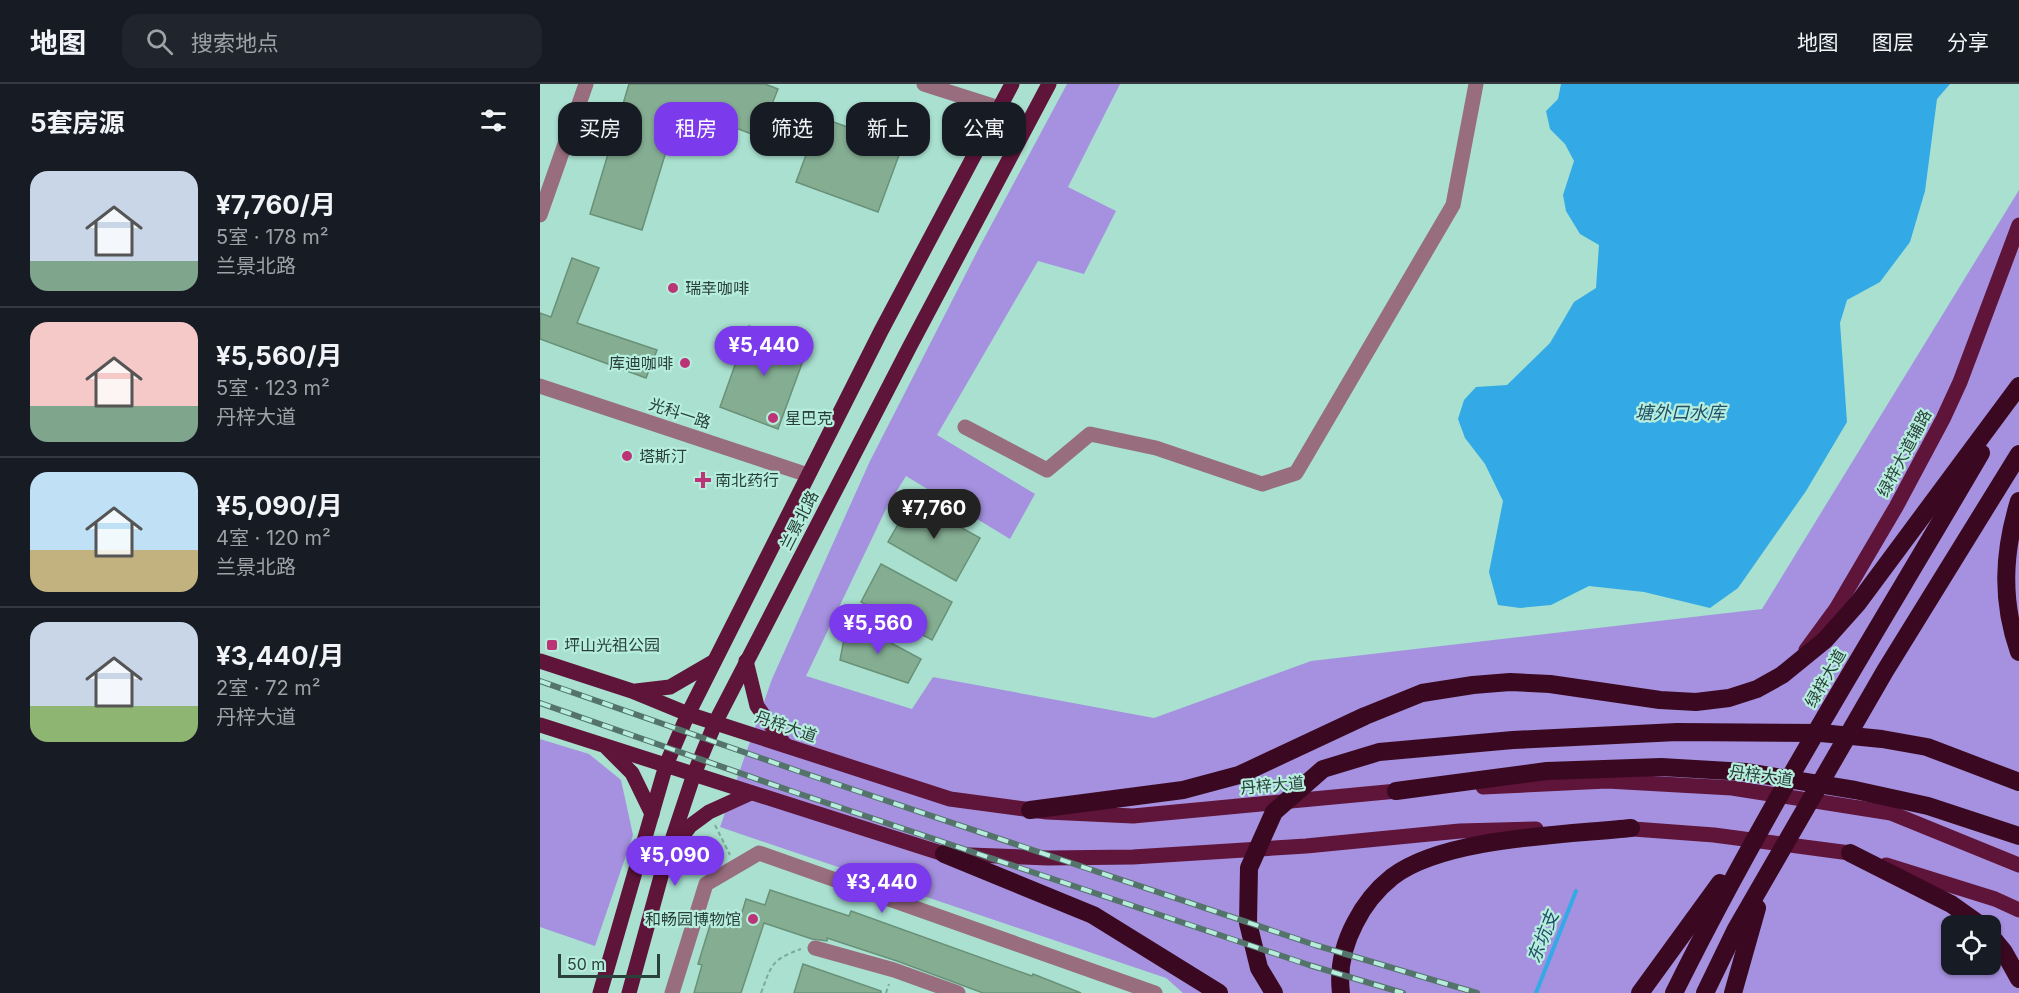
<!DOCTYPE html>
<html lang="zh">
<head>
<meta charset="utf-8">
<style>
  :root { --surface:#171b24; --page:#20242c; --text:#f1f3f6; --muted:#9ea1a6; --line:#363941; --accent:#7c3aed }
  body { margin:0; font-family:Inter,"Noto Sans SC",sans-serif; background:var(--page); color:var(--text); height:100vh; display:flex; flex-direction:column; font-size:22px; white-space:nowrap }
  * { box-sizing:border-box; margin:0 }
  p { font-size:20px; color:var(--muted) }
  .icon { flex:none; width:33px; height:33px; fill:none; stroke:currentColor; stroke-width:2; stroke-linecap:round; stroke-linejoin:round }
  .map { position:relative; flex:1; overflow:hidden }
  .sheet { display:flex; flex-direction:column; background:var(--surface); width:540px }
  .sheet>* { flex:none }
  .hud { position:absolute; left:18px; top:18px; width:570px; height:54px; display:flex; gap:12px }
  .fabs { position:absolute; left:1401px; top:831px; display:grid; gap:12px }
  .fabs a { display:grid; place-items:center; width:60px; height:60px; border-radius:12px; background:var(--surface); box-shadow:0 2px 4px #0004; font-size:30px }
  .scale { position:absolute; left:18px; bottom:15px; width:102px; box-sizing:border-box; padding-left:6px; border:3px solid #2a403a; border-top:0; font-size:16px; line-height:21px; white-space:nowrap; color:#2a403a; -webkit-text-stroke:4px #b6eddd; paint-order:stroke }
  .price { position:absolute; translate:-50% -51px; padding:0 14px; border-radius:21px; background:var(--accent); color:#fff; font-size:20px; line-height:39px; filter:drop-shadow(0 2px 3px #0008) }
  .price::after { content:''; position:absolute; left:50%; top:36px; width:18px; height:14px; margin-left:-9px; background:inherit; clip-path:polygon(0 0,100% 0,50% 100%) }
  .price.active { background:#222; color:#fff }
  ul { padding:0; list-style:none }
  li { display:flex; align-items:center; gap:18px; height:150px; padding:0 30px }
  li+li { border-top:2px solid var(--line) }
  li span { display:grid; place-items:center; flex:none; width:168px; height:120px; border-radius:18px; color:#555 }
  li>.icon { margin-inline-start:auto }
  span .icon { width:72px; height:72px; fill:#fffc; stroke-width:1 }
  li b { font-size:26px }
  h2 { display:flex; justify-content:space-between; align-items:center; height:72px; padding:0 30px; font-size:26px }
  .tag { padding:0 21px; border-radius:18px; background:var(--surface); box-shadow:0 2px 4px #0004; font-size:21px; line-height:54px }
  .tag.active { background:var(--accent); color:#fff }
  header { display:flex; align-items:center; gap:36px; box-sizing:border-box; height:84px; padding:0 30px; background:var(--surface); border-bottom:2px solid var(--line) }
  header strong { font-size:28px }
  nav { display:flex; gap:33px; margin-inline-start:auto; font-size:21px }
  .search { width:420px; height:54px; background:var(--page); display:flex; align-items:center; gap:15px; box-sizing:border-box; padding:0 21px; border-radius:18px; color:var(--muted); font-size:22px }
  main { display:flex; flex:1; min-height:0 }
  .map>svg:first-child { display:block }
  .green { fill:#a591df; fill-rule:evenodd }
  .water { fill:#33aae5 }
  .lines { fill:none; stroke-linecap:round; stroke-linejoin:round }
  .stream { stroke:#33aae5; stroke-width:4 }
  .building { fill:#84ad92; stroke:#699177; stroke-width:1.5 }
  .path { stroke:#7ca89b; stroke-width:2; stroke-dasharray:4.5 3; stroke-linecap:butt }
  .minor { stroke:#986d7d; stroke-width:15 }
  .major { stroke:#5f1439; stroke-width:15 }
  .highway { stroke:#3a0921; stroke-width:18 }
  .rail-casing { stroke:#54746b; stroke-width:6 }
  .rail { stroke:#b6eddd; stroke-width:4; stroke-dasharray:11; stroke-linecap:butt }
  .poi-dot { fill:#bb3576; stroke:#b6eddd; stroke-width:2 }
  .labels { text-anchor:middle; stroke-width:4.5; stroke-linejoin:round; paint-order:stroke }
  .poi-label { font-size:16px; fill:#2a403a; stroke:#b6eddd; text-anchor:start }
  .street-label { font-size:16px; fill:#2a403a; stroke:#b6eddd }
  .water-label { font-size:18px; font-style:italic; fill:#214f68; stroke:#b6eddd }
</style>
</head>
<body>
<header>
<strong>地图</strong>
<div class="search"><svg class="icon" aria-label="search" viewBox="0 0 24 24"><circle cx="10" cy="10" r="6"/><path d="M15 15l6 6"/></svg>搜索地点</div>
<nav><a>地图</a><a>图层</a><a>分享</a></nav>
</header>
<main>
<section class="sheet">
<h2>5套房源<svg class="icon" aria-label="filters" viewBox="0 0 24 24"><path d="M4 7h16M4 17h16"/><circle cx="9" cy="7" r="2"/><circle cx="15" cy="17" r="2"/></svg></h2>
<ul>
<li><span style="background:linear-gradient(#c9d6e8 75%,#7fa58c 0)"><svg class="icon" aria-label="home" viewBox="0 0 24 24"><path d="M3 11l9-7 9 7M6 9v11h12V9"/></svg></span><div><b>¥7,760/月</b><p>5室 · 178 m²</p><p>兰景北路</p></div></li>
<li><span style="background:linear-gradient(#f6c9c9 70%,#7fa58c 0)"><svg class="icon" aria-label="home" viewBox="0 0 24 24"><path d="M3 11l9-7 9 7M6 9v11h12V9"/></svg></span><div><b>¥5,560/月</b><p>5室 · 123 m²</p><p>丹梓大道</p></div></li>
<li><span style="background:linear-gradient(#bfe0f5 65%,#c2b280 0)"><svg class="icon" aria-label="home" viewBox="0 0 24 24"><path d="M3 11l9-7 9 7M6 9v11h12V9"/></svg></span><div><b>¥5,090/月</b><p>4室 · 120 m²</p><p>兰景北路</p></div></li>
<li><span style="background:linear-gradient(#c9d6e8 70%,#8fb573 0)"><svg class="icon" aria-label="home" viewBox="0 0 24 24"><path d="M3 11l9-7 9 7M6 9v11h12V9"/></svg></span><div><b>¥3,440/月</b><p>2室 · 72 m²</p><p>丹梓大道</p></div></li>
</ul>
</section>
<div class="map">
<svg width="1479" height="909" viewBox="0 0 1479 909">
  <rect width="100%" height="100%" fill="#a9e0d0"/>
  <g class="green">
    <path d="M527 0H580L528 103 576 127 544 190 498 177 397 351 495 410 470 455 366 392 347 423 266 592 372 625 393 593 614 634 771 577 1222 525 1479 106V909H643L626 894 180 743 232 595 330 377 440 162ZM1412 842H1450V880H1412Z"/>
    <polygon points="0,655 49,670 81,696 93,751 55,862 0,843"/>
  </g>
  <polygon class="water" points="1021,0 1410,0 1397,15 1385,107 1370,158 1340,198 1307,216 1300,239 1307,338 1266,407 1198,504 1170,524 1104,508 1049,502 1011,521 980,524 958,521 949,488 963,417 945,380 925,354 918,335 924,316 936,303 967,301 1010,259 1034,218 1056,204 1059,161 1040,150 1026,127 1023,111 1034,77 1025,60 1010,45 1006,27 1018,15"/>
  <g class="lines">
    <polyline class="stream" points="996,909 1036,807"/>
  </g>
  <g class="building">
    <polygon points="89,0 225,0 238,5 219,53 140,22 102,146 50,130"/>
    <polygon points="280,33 362,63 338,128 256,98"/>
    <polygon points="32,174 59,184 37,239 117,266 106,294 0,255 0,229 11,233"/>
    <polygon points="209,242 268,263 238,345 180,323"/>
    <polygon points="372,416 440,454 416,497 348,458"/>
    <polygon points="341,480 412,518 392,556 321,518"/>
    <polygon points="316,543 327,546 381,575 368,599 300,576 304,555 309,547"/>
    <polygon points="230,806 309,832 311,827 492,892 493,890 541,909 443,909 357,877 287,854 287,857 272,855 224,839 201,909 154,909 162,881 158,880 171,838 179,841 183,829 200,835 206,815 225,821"/>
    <polygon points="263,880 341,907 341,909 254,909"/>
  </g>
  <g class="lines">
    <g class="path">
      <polyline points="175,741 190,771"/>
      <path d="M221 909C232 880 231 876 261 865"/>
      <polyline points="346,909 349,900"/>
    </g>
    <g class="minor">
      <polyline points="384,0 459,24"/>
      <polyline points="0,131 46,0"/>
      <polyline points="0,302 268,391"/>
      <polyline points="425,343 507,386 550,350 616,364 722,400 756,389 913,121 936,0"/>
      <polyline points="275,864 354,886 418,909"/>
      <polyline points="132,909 166,800 219,769 615,909"/>
    </g>
    <g class="major">
      <polyline points="1266,566 1296,525 1356,423 1403,335 1420,298 1479,141"/>
      <polyline points="0,577 92,607 148,630 410,715 507,728 593,732 868,706"/>
      <polyline points="206,577 217,622 245,661"/>
      <polyline points="96,607 130,603 173,578"/>
      <polyline points="0,641 404,770 508,774 593,773 766,762 920,747 996,745"/>
      <polyline points="67,664 92,689 112,730"/>
      <polyline points="943,703 1067,697 1192,704 1351,729 1479,781"/>
      <polyline points="1080,744 1174,751 1310,769 1320,773"/>
      <polyline points="135,762 150,742 169,728 211,709"/>
      <polyline points="1346,781 1455,815 1479,826"/>
      <polyline points="60,909 126,681 148,630 341,247 472,0"/>
      <polyline points="89,909 126,774 154,690 176,637 370,262 509,0"/>
    </g>
    <g class="highway">
      <path d="M1479 417C1463 469 1461 517 1479 568"/>
      <polyline points="856,707 1007,687 1121,683 1206,688 1315,706 1388,722 1479,752"/>
      <polyline points="490,726 643,706 699,691 825,632 882,609 933,601 970,598 1010,600 1120,616 1156,618 1189,614 1217,605 1242,591 1285,556 1318,519 1479,302"/>
      <polyline points="1310,769 1411,820 1442,842"/>
      <polyline points="404,770 553,831 679,909"/>
      <polyline points="1450,851 1464,868 1479,895"/>
      <polyline points="734,909 719,884 708,839 709,784 734,728 783,685 839,668 973,656 1137,648 1281,649 1342,655 1387,663 1479,698"/>
      <path d="M801 909C798 885 804 860 815 839 824 821 837 805 852 793 904 753 1026 751 1091 744"/>
      <polyline points="1100,909 1180,799"/>
      <path d="M1134 909C1226 723 1337 547 1441 369"/>
      <polyline points="1165,909 1196,845 1345,587 1479,370"/>
      <polyline points="1193,909 1217,824"/>
    </g>
    <g class="rail-casing">
      <g id="rail">
        <polyline points="0,597 261,688 775,861 937,909"/>
        <polyline points="0,619 254,708 769,881 863,909"/>
      </g>
    </g>
    <use href="#rail" class="rail"/>
  </g>
  <g class="poi-dot">
    <circle cx="133" cy="204" r="6"/>
    <circle cx="145" cy="279" r="6"/>
    <circle cx="233" cy="334" r="6"/>
    <circle cx="87" cy="372" r="6"/>
    <path d="M160 387h6v6h6v6h-6v6h-6v-6h-6v-6h6z"/>
    <rect x="6" y="555" width="12" height="12" rx="3"/>
    <circle cx="213" cy="835" r="6"/>
  </g>
  <g class="labels">
    <g class="poi-label">
      <text x="145" y="210">瑞幸咖啡</text>
      <text x="133" y="285" text-anchor="end">库迪咖啡</text>
      <text x="245" y="340">星巴克</text>
      <text x="99" y="378">塔斯汀</text>
      <text x="175" y="402">南北药行</text>
      <text x="24" y="567">坪山光祖公园</text>
      <text x="201" y="841" text-anchor="end">和畅园博物馆</text>
    </g>
    <g class="street-label">
      <text transform="translate(140 329) rotate(18)" y="6">光科一路</text>
      <text transform="translate(1364 369) rotate(-62)" y="6">绿梓大道辅路</text>
      <text transform="translate(259 436) rotate(-63)" y="6">兰景北路</text>
      <text transform="translate(1285 594) rotate(-60)" y="6">绿梓大道</text>
      <text transform="translate(246 642) rotate(19)" y="6">丹梓大道</text>
      <text transform="translate(1221 691) rotate(8)" y="6">丹梓大道</text>
      <text transform="translate(732 701) rotate(-5)" y="6">丹梓大道</text>
    </g>
    <g class="water-label">
      <text x="1140" y="335">塘外口水库</text>
      <text transform="translate(1003 853) rotate(-68)" y="6">东坑支</text>
    </g>
  </g>
</svg>
<div class="fabs">
<a><svg class="icon" aria-label="locate" viewBox="0 0 24 24"><circle cx="12" cy="12" r="6"/><path d="M12 2v4M12 18v4M2 12h4M18 12h4"/></svg></a>
</div>
<div class="scale">50 m</div>
<b class="price" style="left:224px;top:293px">¥5,440</b>
<b class="price active" style="left:394px;top:456px">¥7,760</b>
<b class="price" style="left:338px;top:571px">¥5,560</b>
<b class="price" style="left:135px;top:803px">¥5,090</b>
<b class="price" style="left:342px;top:830px">¥3,440</b>
<div class="hud">
<a class="tag">买房</a>
<a class="tag active">租房</a>
<a class="tag">筛选</a>
<a class="tag">新上</a>
<a class="tag">公寓</a>
</div>
</div>
</main>
</body>
</html>
